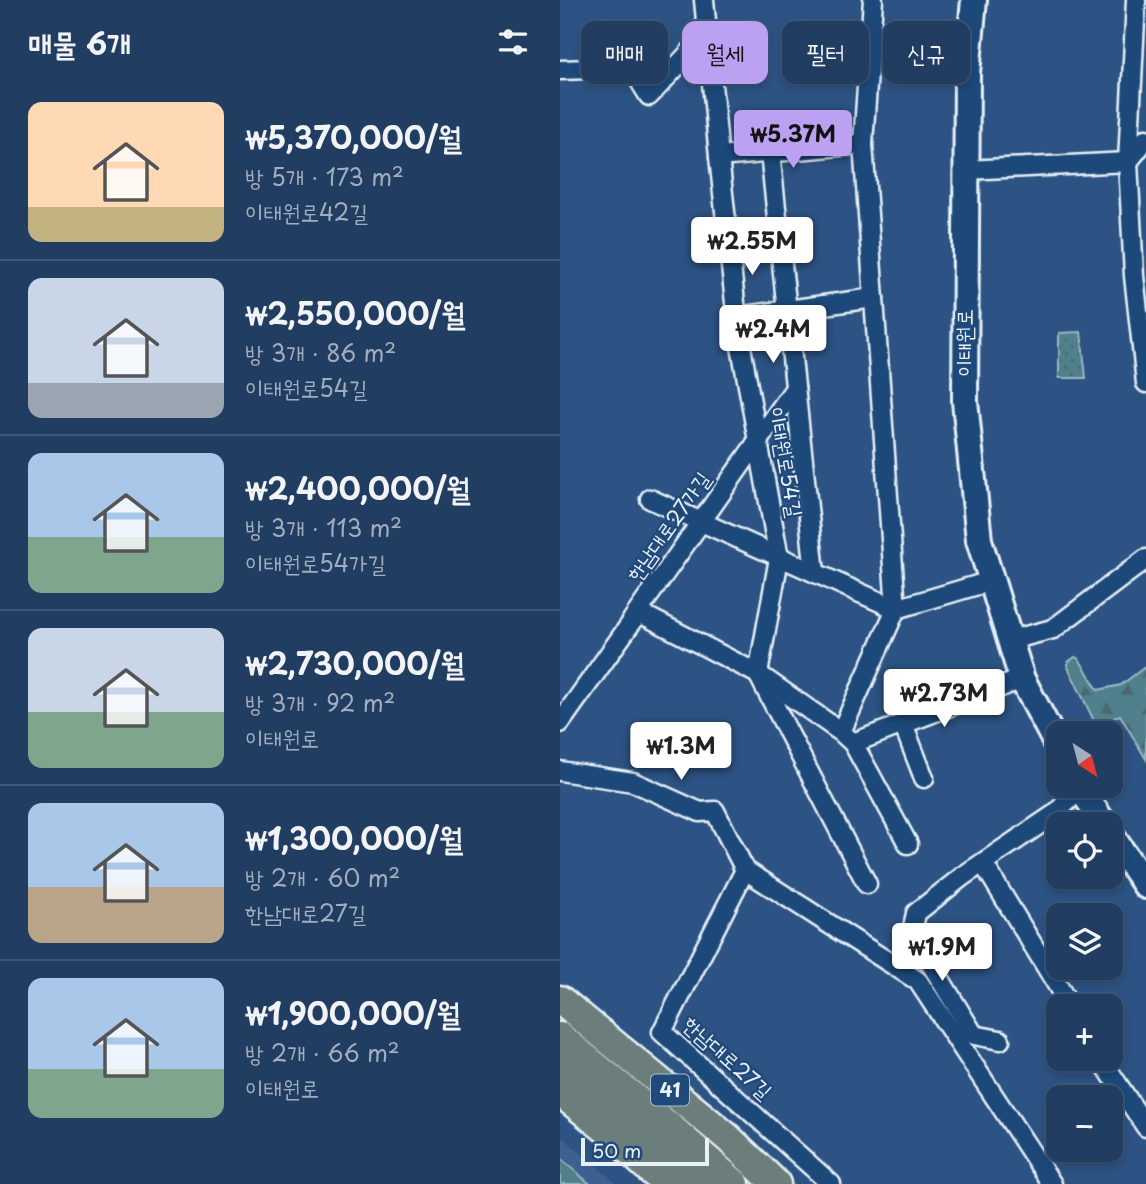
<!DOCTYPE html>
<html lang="ko">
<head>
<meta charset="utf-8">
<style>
  :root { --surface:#213e62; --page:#294568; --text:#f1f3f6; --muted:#a2aebe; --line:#3e5777; --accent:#bca0f2 }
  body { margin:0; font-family:"Playpen Sans","Poor Story",sans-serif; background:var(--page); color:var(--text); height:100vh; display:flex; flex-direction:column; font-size:26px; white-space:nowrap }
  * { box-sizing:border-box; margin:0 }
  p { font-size:23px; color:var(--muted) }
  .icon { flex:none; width:38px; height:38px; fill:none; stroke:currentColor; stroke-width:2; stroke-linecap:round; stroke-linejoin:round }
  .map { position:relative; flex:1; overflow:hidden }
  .panel { display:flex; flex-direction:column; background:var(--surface); width:560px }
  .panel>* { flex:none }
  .hud { position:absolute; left:21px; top:21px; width:458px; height:63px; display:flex; gap:14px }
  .needle { width:46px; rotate:144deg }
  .tools { position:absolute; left:486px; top:721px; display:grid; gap:14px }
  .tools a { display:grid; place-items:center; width:77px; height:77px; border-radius:14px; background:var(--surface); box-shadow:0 4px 10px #0003,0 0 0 2px var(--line); font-size:35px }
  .scale { position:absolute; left:21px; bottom:18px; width:128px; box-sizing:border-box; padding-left:7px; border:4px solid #e8f1f8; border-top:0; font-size:19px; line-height:24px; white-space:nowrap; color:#e8f1f8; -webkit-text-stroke:5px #1f4a7a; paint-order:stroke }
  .price { position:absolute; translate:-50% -60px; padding:0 16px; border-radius:7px; background:#fff; color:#222; font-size:23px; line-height:46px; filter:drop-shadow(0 2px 4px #0008) }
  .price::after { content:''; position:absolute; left:50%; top:42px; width:21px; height:16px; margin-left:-10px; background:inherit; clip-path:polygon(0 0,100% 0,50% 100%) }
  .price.active { background:var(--accent); color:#111 }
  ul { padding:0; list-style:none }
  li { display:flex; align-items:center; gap:21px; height:175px; padding:0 28px }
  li+li { border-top:2px solid var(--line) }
  li span { display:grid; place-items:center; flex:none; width:196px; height:140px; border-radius:14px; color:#555 }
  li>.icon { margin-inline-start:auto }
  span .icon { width:84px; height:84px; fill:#fffc; stroke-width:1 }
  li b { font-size:30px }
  h2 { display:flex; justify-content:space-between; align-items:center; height:84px; padding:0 28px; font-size:30px }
  .pill { padding:0 24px; border-radius:14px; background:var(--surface); box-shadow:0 4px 10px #0003,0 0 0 2px var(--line); font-size:24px; line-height:63px }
  .pill.active { background:var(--accent); color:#111 }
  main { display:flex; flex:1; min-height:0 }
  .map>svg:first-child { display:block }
  .built { fill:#3e6190 }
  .grass { fill:url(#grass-dots); stroke:#9cb8c2; stroke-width:2 }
  .forest { fill:url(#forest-firs); stroke:#9cb8c2; stroke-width:2 }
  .green { fill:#4f808c; stroke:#9cb8c2; stroke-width:2 }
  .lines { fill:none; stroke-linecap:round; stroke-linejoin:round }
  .street-casing { stroke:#e8f1f8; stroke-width:23 }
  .secondary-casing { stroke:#e8f1f8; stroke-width:30 }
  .primary-casing { stroke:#e8f1f8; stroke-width:33 }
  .street { stroke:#1f4a7a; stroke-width:18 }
  .secondary { stroke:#1f4a7a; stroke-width:24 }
  .primary { stroke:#6c7e7c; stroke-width:28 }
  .labels { text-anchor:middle; stroke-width:5; stroke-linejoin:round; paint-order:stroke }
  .shield { fill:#1f4a7a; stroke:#acbfd2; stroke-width:2 }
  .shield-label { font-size:19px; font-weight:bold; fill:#e8f1f8 }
  .street-label { font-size:21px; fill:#e8f1f8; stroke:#1f4a7a }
</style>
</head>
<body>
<main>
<section class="panel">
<h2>매물 6개<svg class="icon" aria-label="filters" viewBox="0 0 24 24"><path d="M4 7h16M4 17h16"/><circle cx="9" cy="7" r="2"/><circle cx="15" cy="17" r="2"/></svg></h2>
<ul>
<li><span style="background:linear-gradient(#ffd9b3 75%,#c2b280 0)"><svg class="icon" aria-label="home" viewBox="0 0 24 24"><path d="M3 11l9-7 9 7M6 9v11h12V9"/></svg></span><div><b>₩5,370,000/월</b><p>방 5개 · 173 m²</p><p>이태원로42길</p></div></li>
<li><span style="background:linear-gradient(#c9d6e8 75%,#9aa5b1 0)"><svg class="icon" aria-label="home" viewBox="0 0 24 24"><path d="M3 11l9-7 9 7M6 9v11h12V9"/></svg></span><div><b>₩2,550,000/월</b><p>방 3개 · 86 m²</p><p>이태원로54길</p></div></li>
<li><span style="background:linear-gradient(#a9c7e8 60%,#7fa58c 0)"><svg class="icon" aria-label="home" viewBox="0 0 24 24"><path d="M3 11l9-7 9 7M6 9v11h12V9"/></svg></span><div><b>₩2,400,000/월</b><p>방 3개 · 113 m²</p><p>이태원로54가길</p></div></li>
<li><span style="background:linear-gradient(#c9d6e8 60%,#7fa58c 0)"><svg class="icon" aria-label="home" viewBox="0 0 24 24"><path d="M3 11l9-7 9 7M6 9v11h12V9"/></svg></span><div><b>₩2,730,000/월</b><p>방 3개 · 92 m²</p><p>이태원로</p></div></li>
<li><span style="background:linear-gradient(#a9c7e8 60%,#b9a48a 0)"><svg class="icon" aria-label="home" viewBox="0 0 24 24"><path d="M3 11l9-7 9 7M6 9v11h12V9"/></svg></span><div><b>₩1,300,000/월</b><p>방 2개 · 60 m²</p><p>한남대로27길</p></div></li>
<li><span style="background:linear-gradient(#a9c7e8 65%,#7fa58c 0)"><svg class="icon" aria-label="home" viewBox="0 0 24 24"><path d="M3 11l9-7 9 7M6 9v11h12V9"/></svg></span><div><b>₩1,900,000/월</b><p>방 2개 · 66 m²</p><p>이태원로</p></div></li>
</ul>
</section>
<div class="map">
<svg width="586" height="1184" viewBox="0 0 586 1184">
  <defs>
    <pattern id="grass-dots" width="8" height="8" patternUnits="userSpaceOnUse" patternTransform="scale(1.75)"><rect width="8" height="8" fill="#4f808c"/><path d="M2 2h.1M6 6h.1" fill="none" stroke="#4b676e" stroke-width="1.8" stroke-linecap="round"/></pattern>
    <pattern id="forest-firs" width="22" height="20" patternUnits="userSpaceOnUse" patternTransform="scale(1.75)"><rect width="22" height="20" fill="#4f808c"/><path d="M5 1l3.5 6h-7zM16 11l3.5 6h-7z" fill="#4b676e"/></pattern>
  </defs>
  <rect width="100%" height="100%" fill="#2c5383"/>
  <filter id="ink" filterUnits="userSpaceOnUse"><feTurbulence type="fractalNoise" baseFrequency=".0143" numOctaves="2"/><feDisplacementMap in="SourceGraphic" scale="14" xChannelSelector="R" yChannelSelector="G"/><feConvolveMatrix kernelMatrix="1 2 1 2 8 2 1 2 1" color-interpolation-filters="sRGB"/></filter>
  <g filter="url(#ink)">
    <polygon class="built" points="0,1135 57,1184 0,1184"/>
    <polygon class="grass" points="521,332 526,378 499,378 499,333"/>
    <polygon class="forest" points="515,657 519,659 538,690 561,685 586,666 586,759 560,715 540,725 535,723 508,667 508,662"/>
    <polygon class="green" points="0,1158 30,1184 0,1184"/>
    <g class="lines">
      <g class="street-casing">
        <g id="street">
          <polyline points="144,0 159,157 178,330 219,558 198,674 307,884"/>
          <polyline points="576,0 568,162 574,276 586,383"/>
          <polyline points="0,70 30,69 65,57 89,96 147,34"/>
          <polyline points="210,152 255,573"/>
          <polyline points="159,157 303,144"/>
          <polyline points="406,170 568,162 586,139"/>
          <polyline points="177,317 314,298"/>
          <polyline points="90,499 336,609 431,581"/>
          <polyline points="72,620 235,388"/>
          <polyline points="450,640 493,629 586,559"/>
          <polyline points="0,723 76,616 82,614 198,674 281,732 293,743 348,844"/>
          <polyline points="343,724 364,778"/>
          <polyline points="281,732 336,609 303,144 313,0"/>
          <polyline points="293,743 462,679"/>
          <polyline points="0,771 73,782 140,812 155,811 185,870 358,981 492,1184"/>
          <polyline points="423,863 510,1006"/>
          <polyline points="185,870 102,1032 271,1184"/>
          <polyline points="440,1040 414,1035 352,933 356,913 403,876 495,814 520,789"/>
          <polyline points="541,1059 586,1127"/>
        </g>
      </g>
      <g class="secondary-casing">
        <g id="secondary">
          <polyline points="414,0 407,73 405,401 419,540 462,679 499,749"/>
          <polyline points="519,786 544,824"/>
          <polyline points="551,835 586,886"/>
        </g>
      </g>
      <g class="primary-casing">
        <g id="primary">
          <polyline points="0,1000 167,1137 216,1184"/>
          <polyline points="0,1037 112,1129 175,1184"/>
          <polyline points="0,1064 141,1184"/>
          <polyline points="0,1092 45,1128 106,1184"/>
        </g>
      </g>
      <use href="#street" class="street"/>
      <use href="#secondary" class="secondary"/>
      <use href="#primary" class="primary"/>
    </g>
  </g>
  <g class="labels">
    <rect class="shield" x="91" y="1074.5" width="38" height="31" rx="5"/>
    <g class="shield-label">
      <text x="110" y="1097">41</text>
    </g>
    <g class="street-label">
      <text transform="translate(405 343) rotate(-90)" y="7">이태원로</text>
      <text transform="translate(225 462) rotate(80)" y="7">이태원로54길</text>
      <text transform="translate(109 527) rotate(-55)" y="7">한남대로27가길</text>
      <text transform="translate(167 1058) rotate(42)" y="7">한남대로27길</text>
    </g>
  </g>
</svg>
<div class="tools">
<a><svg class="needle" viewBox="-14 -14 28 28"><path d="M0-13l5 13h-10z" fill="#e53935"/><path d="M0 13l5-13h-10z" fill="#a2aebe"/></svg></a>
<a><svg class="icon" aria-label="locate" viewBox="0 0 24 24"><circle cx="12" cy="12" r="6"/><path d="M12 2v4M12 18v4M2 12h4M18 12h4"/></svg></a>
<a><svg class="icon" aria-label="layers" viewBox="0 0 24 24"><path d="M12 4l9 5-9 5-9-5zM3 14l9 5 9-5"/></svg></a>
<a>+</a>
<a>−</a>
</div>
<div class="scale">50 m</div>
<b class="price active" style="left:233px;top:170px">₩5.37M</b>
<b class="price" style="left:192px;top:277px">₩2.55M</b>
<b class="price" style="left:213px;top:365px">₩2.4M</b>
<b class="price" style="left:384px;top:729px">₩2.73M</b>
<b class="price" style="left:121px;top:782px">₩1.3M</b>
<b class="price" style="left:382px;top:983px">₩1.9M</b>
<div class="hud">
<a class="pill">매매</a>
<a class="pill active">월세</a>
<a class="pill">필터</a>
<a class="pill">신규</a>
</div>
</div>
</main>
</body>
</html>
